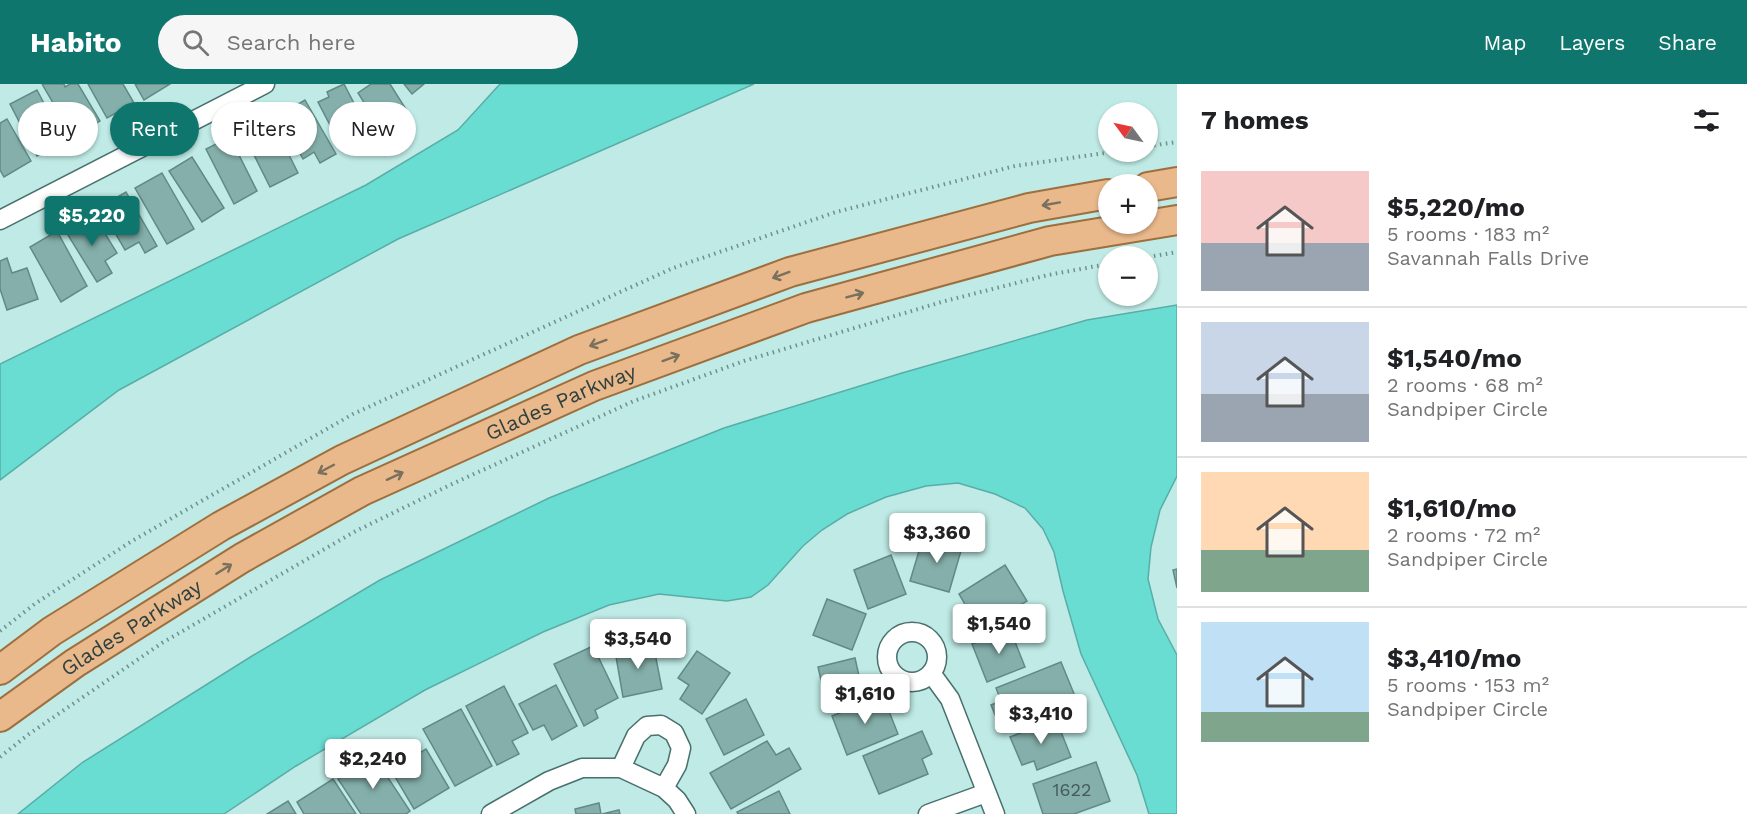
<!DOCTYPE html>
<html lang="en">
<head>
<meta charset="utf-8">
<style>
  :root { --surface:#fff; --page:#f6f6f6; --text:#202124; --muted:#757577; --line:#e0e0e0; --accent:#0f766e }
  body { margin:0; font-family:"Work Sans",sans-serif; background:var(--page); color:var(--text); height:100vh; display:flex; flex-direction:column; font-size:22px; white-space:nowrap }
  * { box-sizing:border-box; margin:0 }
  p { font-size:20px; color:var(--muted) }
  .icon { flex:none; width:33px; height:33px; fill:none; stroke:currentColor; stroke-width:2; stroke-linecap:round; stroke-linejoin:round }
  .map { position:relative; flex:1; overflow:hidden }
  .sheet { display:flex; flex-direction:column; background:var(--surface); width:570px }
  .sheet>* { flex:none }
  .banner { position:absolute; left:18px; top:18px; width:570px; height:54px; display:flex; gap:12px }
  .needle { width:39px; rotate:303deg }
  .tools { position:absolute; left:1098px; top:18px; display:grid; gap:12px }
  .tools a { display:grid; place-items:center; width:60px; height:60px; border-radius:50%; background:var(--surface); box-shadow:0 2px 4px #0004; font-size:30px }
  .price { position:absolute; translate:-50% -51px; padding:0 14px; border-radius:6px; background:#fff; color:#222; font-size:20px; line-height:39px; filter:drop-shadow(0 2px 3px #0008) }
  .price::after { content:''; position:absolute; left:50%; top:36px; width:18px; height:14px; margin-left:-9px; background:inherit; clip-path:polygon(0 0,100% 0,50% 100%) }
  .price.active { background:var(--accent); color:#fff }
  ul { padding:0; list-style:none }
  li { display:flex; align-items:center; gap:18px; height:150px; padding:0 24px }
  li+li { border-top:2px solid var(--line) }
  li span { display:grid; place-items:center; flex:none; width:168px; height:120px; border-radius:0px; color:#555 }
  li>.icon { margin-inline-start:auto }
  span .icon { width:72px; height:72px; fill:#fffc; stroke-width:1 }
  li b { font-size:26px }
  h2 { display:flex; justify-content:space-between; align-items:center; height:72px; padding:0 24px; font-size:26px }
  .tag { padding:0 21px; border-radius:27px; background:var(--surface); box-shadow:0 2px 4px #0004; font-size:21px; line-height:54px }
  .tag.active { background:var(--accent); color:#fff }
  header { display:flex; align-items:center; gap:36px; box-sizing:border-box; height:84px; padding:0 30px; background:var(--accent); color:#fff }
  header strong { font-size:28px }
  nav { display:flex; gap:33px; margin-inline-start:auto; font-size:21px }
  .search { width:420px; height:54px; background:var(--page); display:flex; align-items:center; gap:15px; box-sizing:border-box; padding:0 21px; border-radius:33px; color:var(--muted); font-size:22px }
  main { display:flex; flex:1; min-height:0 }
  .map>svg:first-child { display:block }
  .water { fill:#6addd3; stroke:#58aea7; stroke-width:1.5 }
  .building { fill:#85afaa; stroke:#618a86; stroke-width:1.5 }
  .lines { fill:none; stroke-linecap:round; stroke-linejoin:round }
  .minor-casing { stroke:#48706c; stroke-width:21 }
  .primary-casing { stroke:#9e6f3e; stroke-width:32 }
  .path { stroke:#72908d; stroke-width:4; stroke-dasharray:1.5 4.5; stroke-linecap:butt }
  .minor { stroke:#fff; stroke-width:18 }
  .primary { stroke:#e9b88b; stroke-width:28 }
  .oneway { stroke:#79715d }
  .labels { text-anchor:middle; stroke-width:4.5; stroke-linejoin:round; paint-order:stroke }
  .number-label { font-size:18px; fill:#445c5a }
  .street-label { font-size:21px; fill:#2f413f; stroke:#bfeae5 }
</style>
</head>
<body>
<header>
<strong>Habito</strong>
<div class="search"><svg class="icon" aria-label="search" viewBox="0 0 24 24"><circle cx="10" cy="10" r="6"/><path d="M15 15l6 6"/></svg>Search here</div>
<nav><a>Map</a><a>Layers</a><a>Share</a></nav>
</header>
<main>
<div class="map">
<svg width="1177" height="730" viewBox="0 0 1177 730">
  <rect width="100%" height="100%" fill="#bfeae5"/>
  <g class="water">
    <polygon points="500,0 754,0 398,155 119,306 0,396 0,280 366,101 458,46"/>
    <polygon points="1177,221 1177,392 1160,426 1151,463 1148,495 1158,535 1177,571 1177,730 1149,730 1137,691 1081,570 1063,507 1054,468 1043,445 1025,424 995,410 958,399 926,402 886,413 847,430 822,446 803,462 768,501 751,513 727,517 659,510 609,521 543,548 425,606 296,682 224,730 18,730 83,678 252,572 380,496 549,414 724,344 902,289 1087,236"/>
  </g>
  <g class="building">
    <polygon points="42,0 64,0 65,3 70,0 78,0 100,37 73,53"/>
    <polygon points="88,0 123,0 134,19 107,34"/>
    <polygon points="135,0 170,0 144,16"/>
    <polygon points="344,0 371,52 343,66 318,18 329,13 327,8"/>
    <polygon points="371,0 390,0 409,30 396,38 389,27 375,36 358,9"/>
    <polygon points="404,0 424,0 412,10"/>
    <polygon points="37,6 58,46 49,51 55,63 37,72 10,20"/>
    <polygon points="305,16 336,70 320,79 314,68 303,75 279,31"/>
    <polygon points="270,33 298,89 270,103 242,47"/>
    <polygon points="7,35 31,77 4,93 0,86 0,39"/>
    <polygon points="230,53 257,107 234,120 206,65"/>
    <polygon points="192,73 224,124 202,138 169,87"/>
    <polygon points="162,89 194,145 167,160 135,104"/>
    <polygon points="126,108 157,162 145,169 139,158 125,166 100,123"/>
    <polygon points="80,133 87,145 98,138 117,169 105,177 112,189 97,198 63,143"/>
    <polygon points="57,147 87,202 61,218 30,163"/>
    <polygon points="7,174 12,189 27,184 38,215 7,226 0,205 0,177"/>
    <polygon points="938,453 963,460 949,508 910,497 922,457 936,461"/>
    <polygon points="891,471 906,510 868,525 854,486"/>
    <polygon points="1005,481 1027,517 970,551 956,528 966,522 959,510"/>
    <polygon points="1177,485 1177,504 1173,486"/>
    <polygon points="827,515 866,530 852,566 813,551"/>
    <polygon points="1010,545 1025,583 987,598 972,560"/>
    <polygon points="653,559 662,605 623,613 615,567"/>
    <polygon points="593,562 618,614 595,626 598,634 584,642 554,580"/>
    <polygon points="697,567 730,589 702,630 680,615 689,601 678,594"/>
    <polygon points="855,574 864,614 827,622 818,583"/>
    <polygon points="1061,578 1077,617 1002,648 991,621 1001,617 996,604"/>
    <polygon points="556,601 577,642 552,656 544,641 533,646 519,620"/>
    <polygon points="504,602 528,649 512,657 519,670 497,681 466,622"/>
    <polygon points="883,612 898,650 847,671 832,632"/>
    <polygon points="746,615 764,651 724,671 706,635"/>
    <polygon points="461,625 492,682 455,702 423,645"/>
    <polygon points="1056,635 1071,673 1037,686 1034,677 1022,681 1010,653"/>
    <polygon points="922,647 932,670 922,675 928,690 879,710 863,672"/>
    <polygon points="767,657 776,671 789,664 801,685 731,725 710,689"/>
    <polygon points="426,665 449,704 414,725 391,686"/>
    <polygon points="373,671 410,727 406,730 361,730 338,695"/>
    <polygon points="1096,678 1110,717 1074,730 1043,730 1033,700"/>
    <polygon points="333,695 356,730 304,730 297,718"/>
    <polygon points="779,707 790,730 738,730 737,728"/>
    <polygon points="288,717 296,730 267,730"/>
    <polygon points="599,719 601,730 576,730 575,725"/>
    <polygon points="619,726 620,730 602,730"/>
  </g>
  <g class="lines">
    <g class="minor-casing">
      <g id="minor">
        <polyline points="0,136 265,0"/>
        <circle cx="912" cy="573" r="25"/>
        <polyline points="931,589 950,615 995,730"/>
        <polyline points="621,684 636,652 647,642 661,641 674,649 681,664 677,681 664,704"/>
        <polyline points="491,730 549,697 582,684 621,684 664,704 677,716 686,730"/>
        <polyline points="928,730 986,709"/>
      </g>
    </g>
    <g class="primary-casing">
      <g id="primary">
        <polyline points="1148,103 1177,98"/>
        <polyline points="0,586 52,547 221,442 342,376 579,266 790,188 1029,124 1108,110"/>
        <path id="s1" d="M0 633 75 579 242 474 362 407 594 302 806 224 1050 157 1177 136"/>
      </g>
    </g>
    <g class="path">
      <polyline points="1148,62 1177,58"/>
      <polyline points="1148,173 1177,168"/>
      <polyline points="0,547 36,519 132,457 353,330 673,184 836,128 1015,82 1112,68"/>
      <polyline points="0,673 29,650 162,559 356,447 450,401 634,317 744,277 945,217 1048,191 1108,180"/>
    </g>
    <use href="#minor" class="minor"/>
    <use href="#primary" class="primary"/>
  </g>
  <defs><path id="oneway-shaft" d="M-6 0H5M1.5-3L5.5 0L1.5 3" fill="none" stroke-width="1.6" stroke-linecap="round" stroke-linejoin="round" transform="scale(1.5)"/></defs>
  <g class="oneway">
    <use href="#oneway-shaft" transform="translate(1051 120) rotate(170)"/>
    <use href="#oneway-shaft" transform="translate(781 191) rotate(160)"/>
    <use href="#oneway-shaft" transform="translate(855 211) rotate(-15)"/>
    <use href="#oneway-shaft" transform="translate(598 259) rotate(160)"/>
    <use href="#oneway-shaft" transform="translate(671 274) rotate(-20)"/>
    <use href="#oneway-shaft" transform="translate(326 385) rotate(152)"/>
    <use href="#oneway-shaft" transform="translate(395 392) rotate(-25)"/>
    <use href="#oneway-shaft" transform="translate(224 485) rotate(-32)"/>
  </g>
  <g class="labels">
    <g class="number-label">
      <text x="1072" y="712">1622</text>
    </g>
    <g class="street-label">
      <text dy="7" stroke="none"><textPath href="#s1" startOffset="645">Glades Parkway</textPath></text>
      <text dy="7" stroke="none"><textPath href="#s1" startOffset="159">Glades Parkway</textPath></text>
    </g>
  </g>
</svg>
<div class="tools">
<a><svg class="needle" viewBox="-14 -14 28 28"><path d="M0-13l5 13h-10z" fill="#e53935"/><path d="M0 13l5-13h-10z" fill="#757577"/></svg></a>
<a>+</a>
<a>−</a>
</div>
<b class="price active" style="left:92px;top:163px">$5,220</b>
<b class="price" style="left:937px;top:480px">$3,360</b>
<b class="price" style="left:999px;top:571px">$1,540</b>
<b class="price" style="left:638px;top:586px">$3,540</b>
<b class="price" style="left:865px;top:641px">$1,610</b>
<b class="price" style="left:1041px;top:661px">$3,410</b>
<b class="price" style="left:373px;top:706px">$2,240</b>
<div class="banner">
<a class="tag">Buy</a>
<a class="tag active">Rent</a>
<a class="tag">Filters</a>
<a class="tag">New</a>
</div>
</div>
<section class="sheet">
<h2>7 homes<svg class="icon" aria-label="filters" viewBox="0 0 24 24"><path d="M4 7h16M4 17h16"/><circle cx="9" cy="7" r="2"/><circle cx="15" cy="17" r="2"/></svg></h2>
<ul>
<li><span style="background:linear-gradient(#f6c9c9 60%,#9aa5b1 0)"><svg class="icon" aria-label="home" viewBox="0 0 24 24"><path d="M3 11l9-7 9 7M6 9v11h12V9"/></svg></span><div><b>$5,220/mo</b><p>5 rooms · 183 m²</p><p>Savannah Falls Drive</p></div></li>
<li><span style="background:linear-gradient(#c9d6e8 60%,#9aa5b1 0)"><svg class="icon" aria-label="home" viewBox="0 0 24 24"><path d="M3 11l9-7 9 7M6 9v11h12V9"/></svg></span><div><b>$1,540/mo</b><p>2 rooms · 68 m²</p><p>Sandpiper Circle</p></div></li>
<li><span style="background:linear-gradient(#ffd9b3 65%,#7fa58c 0)"><svg class="icon" aria-label="home" viewBox="0 0 24 24"><path d="M3 11l9-7 9 7M6 9v11h12V9"/></svg></span><div><b>$1,610/mo</b><p>2 rooms · 72 m²</p><p>Sandpiper Circle</p></div></li>
<li><span style="background:linear-gradient(#bfe0f5 75%,#7fa58c 0)"><svg class="icon" aria-label="home" viewBox="0 0 24 24"><path d="M3 11l9-7 9 7M6 9v11h12V9"/></svg></span><div><b>$3,410/mo</b><p>5 rooms · 153 m²</p><p>Sandpiper Circle</p></div></li>
</ul>
</section>
</main>
</body>
</html>
